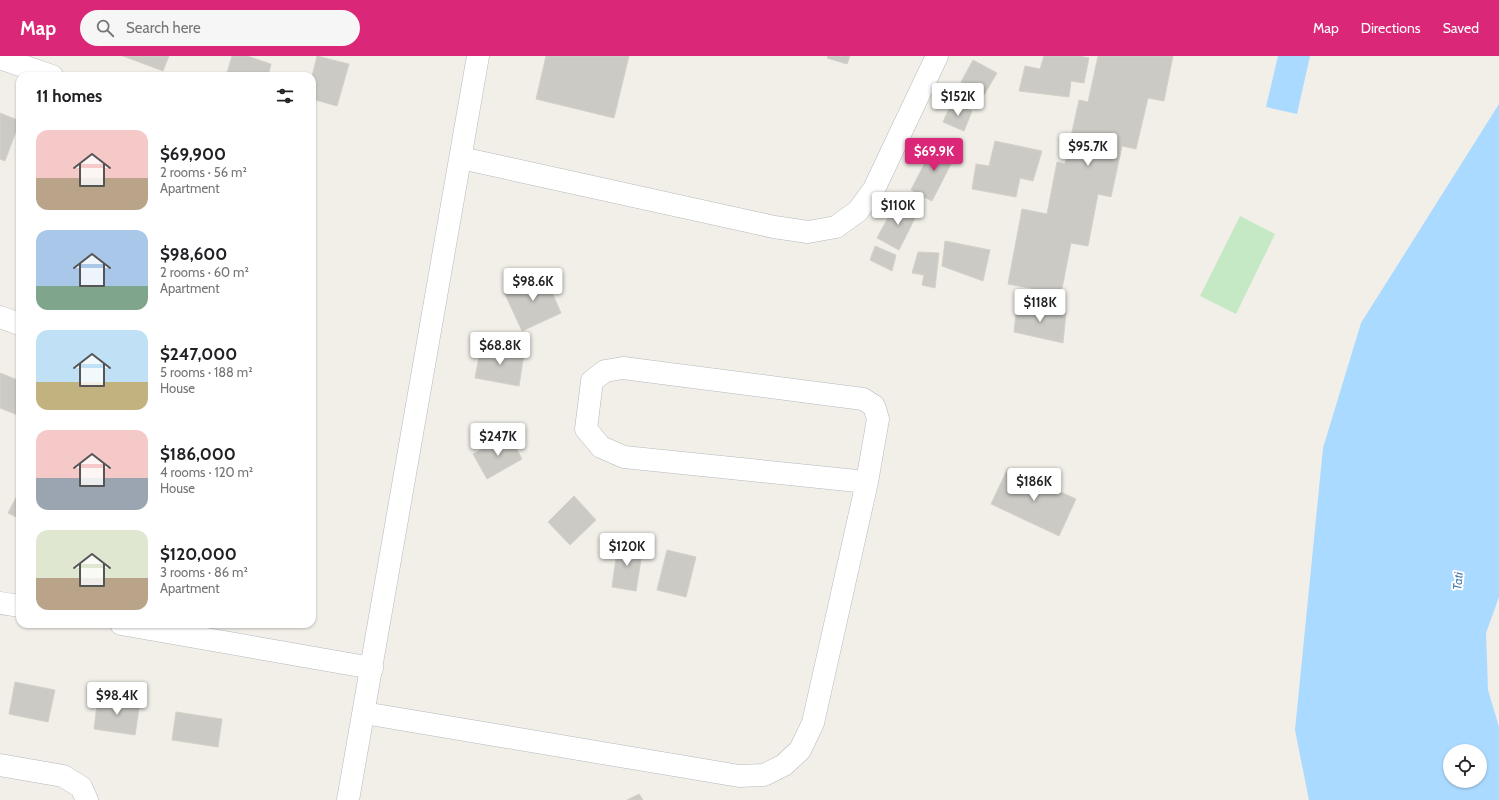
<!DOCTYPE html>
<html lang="en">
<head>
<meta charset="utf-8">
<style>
  :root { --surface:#fff; --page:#f6f6f6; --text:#202124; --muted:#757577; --accent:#db2777 }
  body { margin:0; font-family:Cabin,sans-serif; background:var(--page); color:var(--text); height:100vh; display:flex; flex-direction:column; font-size:15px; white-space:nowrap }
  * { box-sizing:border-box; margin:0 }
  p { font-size:13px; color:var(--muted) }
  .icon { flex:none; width:22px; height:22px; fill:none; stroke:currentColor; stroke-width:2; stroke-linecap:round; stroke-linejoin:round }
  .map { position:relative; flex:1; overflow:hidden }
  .side { position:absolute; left:16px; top:16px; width:300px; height:556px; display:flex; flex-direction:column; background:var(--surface); border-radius:12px; box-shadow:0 1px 3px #0004 }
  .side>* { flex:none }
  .tools { position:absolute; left:1443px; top:688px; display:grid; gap:8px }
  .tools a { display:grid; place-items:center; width:44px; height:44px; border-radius:50%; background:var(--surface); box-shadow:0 1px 3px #0004; font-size:20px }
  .price { position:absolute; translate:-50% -34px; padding:0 9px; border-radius:4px; background:#fff; color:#222; font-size:13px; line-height:26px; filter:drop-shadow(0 1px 2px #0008) }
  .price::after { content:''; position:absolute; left:50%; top:24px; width:12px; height:9px; margin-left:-6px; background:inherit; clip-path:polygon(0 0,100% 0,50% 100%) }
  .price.current { background:var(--accent); color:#fff }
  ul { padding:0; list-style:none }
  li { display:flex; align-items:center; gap:12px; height:100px; padding:0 20px }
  li span { display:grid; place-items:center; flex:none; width:112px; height:80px; border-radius:12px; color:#555 }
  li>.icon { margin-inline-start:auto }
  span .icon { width:48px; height:48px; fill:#fffc; stroke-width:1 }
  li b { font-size:17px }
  h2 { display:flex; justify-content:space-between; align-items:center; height:48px; padding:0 20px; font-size:17px }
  header { display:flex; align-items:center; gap:24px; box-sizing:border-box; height:56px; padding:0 20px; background:var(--accent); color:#fff }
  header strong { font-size:19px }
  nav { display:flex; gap:22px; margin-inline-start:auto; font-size:14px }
  .search { width:280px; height:36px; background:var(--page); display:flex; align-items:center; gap:10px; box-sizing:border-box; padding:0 14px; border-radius:22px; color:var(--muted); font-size:15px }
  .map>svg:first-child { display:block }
  .green { fill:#c5e8c5 }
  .water { fill:#aadaff; fill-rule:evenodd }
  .building { fill:#cccac5; stroke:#d6d1c6 }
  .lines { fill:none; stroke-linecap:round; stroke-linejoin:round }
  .minor-casing { stroke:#b5b8bc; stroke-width:23 }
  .tertiary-casing { stroke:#b5b8bc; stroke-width:23 }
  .minor { stroke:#fff; stroke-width:22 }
  .tertiary { stroke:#fff; stroke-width:22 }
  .labels { text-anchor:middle; stroke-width:4; stroke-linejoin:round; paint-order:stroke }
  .water-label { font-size:12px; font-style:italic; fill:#4174aa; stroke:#fff }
</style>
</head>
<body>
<header>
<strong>Map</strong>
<div class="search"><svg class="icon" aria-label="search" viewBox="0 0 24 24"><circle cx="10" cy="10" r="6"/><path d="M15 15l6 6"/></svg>Search here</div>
<nav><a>Map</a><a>Directions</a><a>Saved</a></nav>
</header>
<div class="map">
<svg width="1499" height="744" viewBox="0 0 1499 744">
  <rect width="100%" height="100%" fill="#f1efe8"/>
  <polygon class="green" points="1240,160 1275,178 1236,258 1200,240"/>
  <g class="water">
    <polygon points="1278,0 1310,0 1297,58 1266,51"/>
    <path d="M1499 48V541L1486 577 1488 634 1499 671V744H1309L1295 674 1323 392 1361 267ZM1450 695H1480V725H1450Z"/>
  </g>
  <g class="building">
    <polygon points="123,0 169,0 163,15"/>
    <polygon points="232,0 247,0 271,8 268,20 226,20"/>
    <polygon points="317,0 349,8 337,50 312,43 312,20"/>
    <polygon points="546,0 629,0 614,62 536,43"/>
    <polygon points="828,0 850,0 847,8 827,2"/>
    <polygon points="1044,0 1079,0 1089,2 1084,27 1071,25 1069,41 1019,35 1025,10 1040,13"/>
    <polygon points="1098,0 1173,0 1164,45 1148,42 1136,93 1122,90 1111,141 1098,138 1088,190 1071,187 1061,238 1008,228 1022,153 1047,158 1057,106 1065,108 1079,44 1088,46"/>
    <polygon points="973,4 997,17 984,39 961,26"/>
    <polygon points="952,46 972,55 964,75 943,66"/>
    <polygon points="0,57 20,65 5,105 0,103"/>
    <polygon points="995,85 1042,95 1033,125 1020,122 1016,141 972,133 976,108 989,110"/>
    <polygon points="935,87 956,98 932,145 911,134"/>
    <polygon points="896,147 919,154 899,194 877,182"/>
    <polygon points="945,185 990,194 983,225 942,210"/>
    <polygon points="875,190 896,199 892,215 870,204"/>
    <polygon points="918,196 939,197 935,232 922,229 924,219 912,217"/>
    <polygon points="544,218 561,257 522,275 504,236"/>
    <polygon points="1017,248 1066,256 1063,287 1014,276"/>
    <polygon points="481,290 524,298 519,330 475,322"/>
    <polygon points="0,317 20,325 20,360 0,352"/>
    <polygon points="509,379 522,403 487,423 473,398"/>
    <polygon points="1008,412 1076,443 1059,480 991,448"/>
    <polygon points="20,434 20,463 8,457"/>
    <polygon points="574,440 596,464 570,489 548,466"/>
    <polygon points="618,487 643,491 636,535 612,531"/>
    <polygon points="667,494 696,501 686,541 657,534"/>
    <polygon points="15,626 55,634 48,666 9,658"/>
    <polygon points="98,641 140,646 135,679 94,673"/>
    <polygon points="176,656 222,663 218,691 172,684"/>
    <polygon points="639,738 643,744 627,744"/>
  </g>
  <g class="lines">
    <g class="minor-casing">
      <g id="minor">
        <polyline points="0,2 52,20"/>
        <polyline points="461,102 774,171 808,176 836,171 858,155 874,133 937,0"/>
        <polyline points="0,261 20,268"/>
        <polyline points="0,547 20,550"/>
        <polyline points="121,568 372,612"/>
        <polyline points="364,657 739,720 764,719 784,709 800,694 813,667 867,426 878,363 874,350 863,343 623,312 605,315 592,325 586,373 601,391 624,401 867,426"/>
        <polyline points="0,709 63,720 81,731 87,744"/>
      </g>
    </g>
    <g class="tertiary-casing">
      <polyline id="tertiary" points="348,744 478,0"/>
    </g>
    <use href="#minor" class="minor"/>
    <use href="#tertiary" class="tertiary"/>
  </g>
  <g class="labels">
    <g class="water-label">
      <text transform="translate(1458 525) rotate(-86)" y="4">Tati</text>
    </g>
  </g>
</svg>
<div class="tools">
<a><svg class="icon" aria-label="locate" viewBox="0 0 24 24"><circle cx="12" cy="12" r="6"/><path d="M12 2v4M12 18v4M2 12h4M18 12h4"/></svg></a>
</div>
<b class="price" style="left:958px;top:61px">$152K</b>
<b class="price" style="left:1088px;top:111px">$95.7K</b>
<b class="price current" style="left:934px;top:116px">$69.9K</b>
<b class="price" style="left:898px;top:170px">$110K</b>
<b class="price" style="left:533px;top:246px">$98.6K</b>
<b class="price" style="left:1040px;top:267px">$118K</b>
<b class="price" style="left:500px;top:310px">$68.8K</b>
<b class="price" style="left:498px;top:401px">$247K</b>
<b class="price" style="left:1034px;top:446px">$186K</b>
<b class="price" style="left:627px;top:511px">$120K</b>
<b class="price" style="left:117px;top:660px">$98.4K</b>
<section class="side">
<h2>11 homes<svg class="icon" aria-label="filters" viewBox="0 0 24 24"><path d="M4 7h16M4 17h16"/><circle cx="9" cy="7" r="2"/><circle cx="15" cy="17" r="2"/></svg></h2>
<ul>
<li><span style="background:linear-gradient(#f6c9c9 60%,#b9a48a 0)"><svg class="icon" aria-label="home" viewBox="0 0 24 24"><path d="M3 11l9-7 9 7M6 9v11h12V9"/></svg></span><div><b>$69,900</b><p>2 rooms · 56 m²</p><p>Apartment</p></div></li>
<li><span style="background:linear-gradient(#a9c7e8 70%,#7fa58c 0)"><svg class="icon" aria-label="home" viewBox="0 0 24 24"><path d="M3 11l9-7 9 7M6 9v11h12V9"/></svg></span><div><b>$98,600</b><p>2 rooms · 60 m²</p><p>Apartment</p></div></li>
<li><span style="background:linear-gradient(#bfe0f5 65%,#c2b280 0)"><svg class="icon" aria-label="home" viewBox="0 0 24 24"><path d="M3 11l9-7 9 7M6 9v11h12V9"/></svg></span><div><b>$247,000</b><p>5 rooms · 188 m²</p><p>House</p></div></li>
<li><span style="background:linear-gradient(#f6c9c9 60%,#9aa5b1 0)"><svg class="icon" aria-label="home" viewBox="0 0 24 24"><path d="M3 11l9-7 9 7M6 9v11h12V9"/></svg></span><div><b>$186,000</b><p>4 rooms · 120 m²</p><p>House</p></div></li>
<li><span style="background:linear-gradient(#dfe7d0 60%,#b9a48a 0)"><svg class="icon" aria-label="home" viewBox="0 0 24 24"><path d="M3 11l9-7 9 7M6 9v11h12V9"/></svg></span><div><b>$120,000</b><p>3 rooms · 86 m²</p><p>Apartment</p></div></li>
</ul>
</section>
</div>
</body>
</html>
